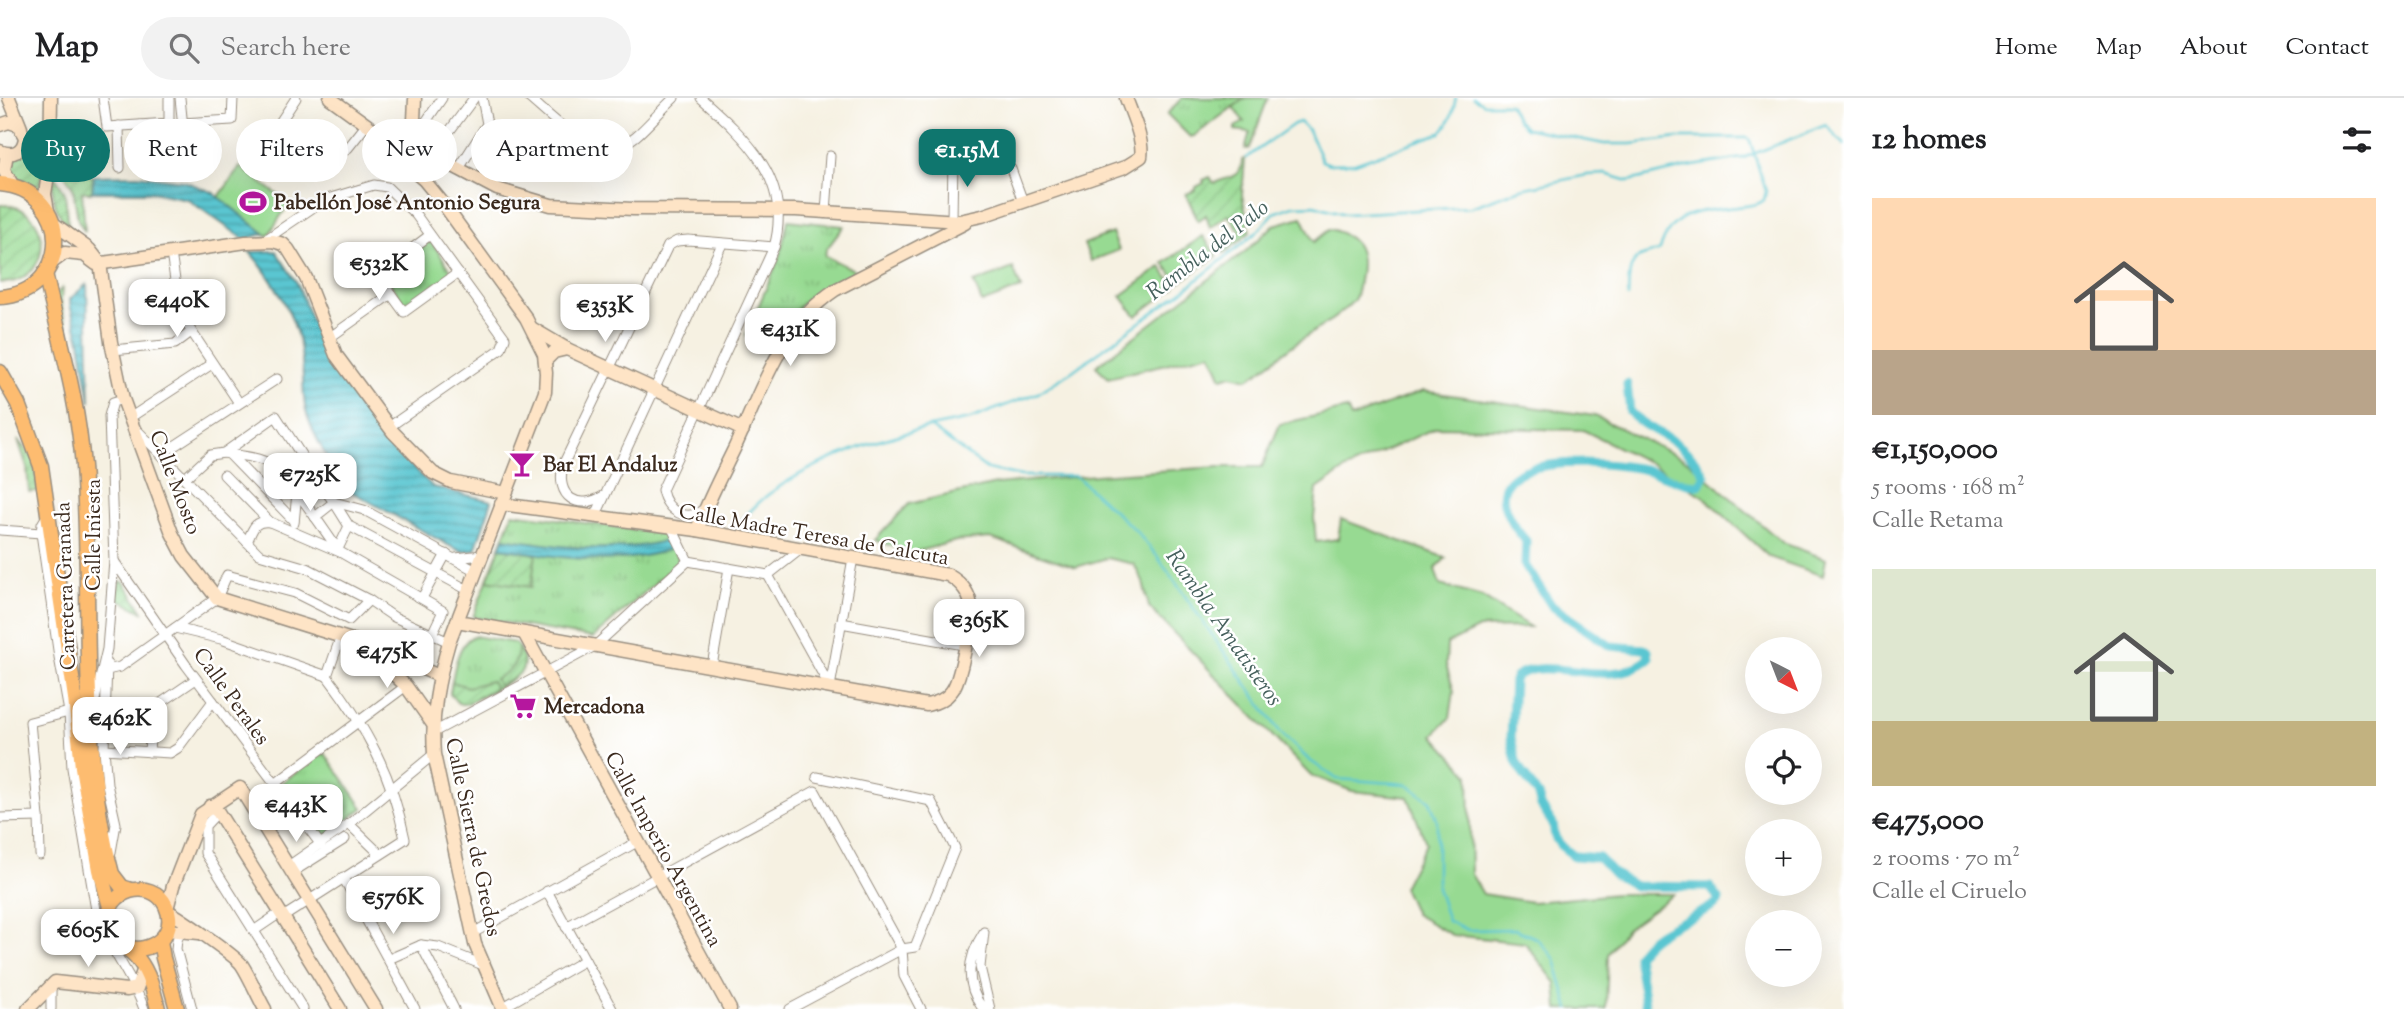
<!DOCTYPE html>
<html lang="en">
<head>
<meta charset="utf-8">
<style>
  :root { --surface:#fff; --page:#f2f2f2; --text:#202124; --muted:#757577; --line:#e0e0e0; --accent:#0f766e }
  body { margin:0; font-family:"Sorts Mill Goudy",serif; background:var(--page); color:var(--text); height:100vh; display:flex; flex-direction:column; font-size:26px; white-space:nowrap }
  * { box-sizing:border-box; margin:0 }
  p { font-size:23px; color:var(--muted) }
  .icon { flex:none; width:38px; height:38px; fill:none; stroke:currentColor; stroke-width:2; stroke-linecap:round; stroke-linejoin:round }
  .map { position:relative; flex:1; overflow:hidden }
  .drawer { display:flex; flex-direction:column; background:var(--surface); width:560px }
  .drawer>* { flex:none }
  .banner { position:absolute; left:21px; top:21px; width:665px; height:63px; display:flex; gap:14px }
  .needle { width:46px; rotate:138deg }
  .buttons { position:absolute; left:1745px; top:539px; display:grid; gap:14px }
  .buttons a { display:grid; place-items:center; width:77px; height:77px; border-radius:50%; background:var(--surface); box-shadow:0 7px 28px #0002; font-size:35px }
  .price { position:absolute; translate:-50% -60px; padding:0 16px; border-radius:14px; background:#fff; color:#222; font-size:23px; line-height:46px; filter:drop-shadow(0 2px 4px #0008) }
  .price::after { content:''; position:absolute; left:50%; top:42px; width:21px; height:16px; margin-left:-10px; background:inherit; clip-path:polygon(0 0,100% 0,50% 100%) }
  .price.selected { background:var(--accent); color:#fff }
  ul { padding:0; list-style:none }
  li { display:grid; align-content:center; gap:14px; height:371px; padding:0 28px }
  li span { display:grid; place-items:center; height:217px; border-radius:0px; color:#555 }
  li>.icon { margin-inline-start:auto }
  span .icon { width:126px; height:126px; fill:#fffc; stroke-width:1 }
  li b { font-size:30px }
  h2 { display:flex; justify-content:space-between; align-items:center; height:84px; padding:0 28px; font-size:30px }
  .tag { padding:0 24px; border-radius:32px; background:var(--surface); box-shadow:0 7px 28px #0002; font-size:24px; line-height:63px }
  .tag.selected { background:var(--accent); color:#fff }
  header { display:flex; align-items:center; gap:42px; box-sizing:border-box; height:98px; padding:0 35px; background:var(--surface); border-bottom:2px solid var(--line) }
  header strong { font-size:33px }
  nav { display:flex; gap:38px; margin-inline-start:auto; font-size:24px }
  .search { width:490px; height:63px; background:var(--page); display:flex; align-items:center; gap:18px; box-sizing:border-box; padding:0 24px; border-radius:38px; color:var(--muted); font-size:26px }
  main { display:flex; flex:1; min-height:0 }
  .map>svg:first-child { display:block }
  .grass { fill:#97da92; stroke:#698258; stroke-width:2 }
  .park { fill:url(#park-tufts); stroke:#698258; stroke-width:2 }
  .garden { fill:url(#garden-furrows); stroke:#698258; stroke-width:2 }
  .water { fill:url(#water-rules); stroke:#4a7878; stroke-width:2 }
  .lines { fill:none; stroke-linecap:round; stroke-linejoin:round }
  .stream { stroke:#5ac6d1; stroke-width:2.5 }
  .canal { stroke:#5ac6d1; stroke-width:9 }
  .street-casing { stroke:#988e80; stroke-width:11 }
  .secondary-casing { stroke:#988e80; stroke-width:15 }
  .primary-casing { stroke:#988e80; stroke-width:17 }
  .street { stroke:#fff; stroke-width:9 }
  .secondary { stroke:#fee4c6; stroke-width:12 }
  .primary { stroke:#fdbc70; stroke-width:14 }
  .labels { text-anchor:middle; stroke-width:5; stroke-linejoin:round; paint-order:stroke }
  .poi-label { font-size:21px; font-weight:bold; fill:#3b2a1e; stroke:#fff; text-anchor:start }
  .street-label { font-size:21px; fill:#3b2a1e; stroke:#fff }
  .water-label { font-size:23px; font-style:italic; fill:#46615d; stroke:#fff }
</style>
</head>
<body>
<header>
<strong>Map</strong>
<div class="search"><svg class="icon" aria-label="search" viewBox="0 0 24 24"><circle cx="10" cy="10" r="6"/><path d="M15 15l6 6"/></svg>Search here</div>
<nav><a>Home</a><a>Map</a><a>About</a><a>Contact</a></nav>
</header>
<main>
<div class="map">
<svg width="1844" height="911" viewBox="0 0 1844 911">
  <defs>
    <pattern id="park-tufts" width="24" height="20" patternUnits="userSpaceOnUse" patternTransform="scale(1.75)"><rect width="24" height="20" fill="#97da92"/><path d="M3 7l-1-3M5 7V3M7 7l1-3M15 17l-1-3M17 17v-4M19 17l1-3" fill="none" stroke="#83bb7d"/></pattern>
    <pattern id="garden-furrows" width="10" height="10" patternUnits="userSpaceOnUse" patternTransform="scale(1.75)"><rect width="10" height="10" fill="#97da92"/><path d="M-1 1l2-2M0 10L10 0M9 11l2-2" fill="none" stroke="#83bb7d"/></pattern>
    <pattern id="water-rules" width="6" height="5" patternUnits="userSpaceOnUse" patternTransform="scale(1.75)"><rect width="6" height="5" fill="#5ac6d1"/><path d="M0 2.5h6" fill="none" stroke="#4ca1a9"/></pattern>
  </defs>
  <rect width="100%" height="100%" fill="#fff"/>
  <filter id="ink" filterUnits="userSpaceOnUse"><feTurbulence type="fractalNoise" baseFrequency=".0143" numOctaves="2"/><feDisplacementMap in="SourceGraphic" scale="14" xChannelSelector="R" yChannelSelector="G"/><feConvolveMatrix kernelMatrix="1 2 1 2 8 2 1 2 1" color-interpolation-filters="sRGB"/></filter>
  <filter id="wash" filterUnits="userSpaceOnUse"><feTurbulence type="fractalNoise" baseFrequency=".00686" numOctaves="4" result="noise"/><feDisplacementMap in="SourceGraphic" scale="28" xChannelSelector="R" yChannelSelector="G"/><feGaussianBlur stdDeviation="1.57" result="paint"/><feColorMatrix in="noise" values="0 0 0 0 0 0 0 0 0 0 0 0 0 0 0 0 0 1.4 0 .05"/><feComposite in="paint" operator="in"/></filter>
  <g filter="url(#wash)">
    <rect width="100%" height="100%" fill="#f6f1e2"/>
    <g class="grass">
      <polygon points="1245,0 1268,0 1249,51 1245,51 1250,34 1235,32 1235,29 1244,24 1233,9"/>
      <polygon points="240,69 289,105 268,138 216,103"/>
      <path d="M1302 119 1314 144 1330 131C1359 139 1365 154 1359 183 1358 190 1357 199 1353 203 1336 222 1311 234 1292 248 1277 259 1264 271 1248 281L1232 277 1222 280 1211 255 1108 280 1096 268 1247 152 1274 127Z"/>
      <polygon points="1112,135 1119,152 1091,163 1084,146"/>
      <polygon points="1203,138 1217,158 1178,185 1164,165"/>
      <polygon points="1161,169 1175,189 1136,218 1121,198"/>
      <polygon points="1013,170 1021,190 982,205 974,185"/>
      <polygon points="1423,293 1595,318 1688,363 1783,445 1826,461 1823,478 1769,459 1704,399 1650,365 1583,332 1437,329 1346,371 1317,391 1314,420 1316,444 1338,441 1341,421 1446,460 1435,471 1440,487 1482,499 1530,529 1479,530 1447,546 1446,567 1454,593 1450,620 1433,637 1469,677 1471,776 1483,796 1532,804 1617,796 1674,796 1626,831 1608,856 1606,911 1558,911 1556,885 1525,845 1452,837 1415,816 1403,789 1426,745 1408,699 1352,693 1310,677 1149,509 1143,484 1134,466 1107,460 1076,469 990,440 956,443 911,455 875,442 909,406 996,386 1096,377 1218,369 1262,369 1280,326 1347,311 1351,320"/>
    </g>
    <g class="park">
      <polygon points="1182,0 1245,0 1194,38 1190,39 1167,16"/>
      <polygon points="788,122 844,128 826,152 825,158 856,173 810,198 786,222 778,217 764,245 746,237 780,158"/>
      <polygon points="430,142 453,175 407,208 383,176"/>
      <polygon points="513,415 665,436 680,463 593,540 473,519"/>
      <path d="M474 538 515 545C544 577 489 594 466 606H461L450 596C453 578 456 545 474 538Z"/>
      <polygon points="324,654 363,710 322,741 279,687"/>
    </g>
    <g class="garden">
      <polygon points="24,54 31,57 45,55 39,92 28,85 14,80 7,66"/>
      <path d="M1245 61 1242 97 1250 134 1224 155 1221 150 1241 134 1228 117 1210 130 1206 117 1198 123 1186 96 1196 92V89L1204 85 1203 82 1210 79 1214 85C1227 79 1242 80 1242 62Z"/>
      <polygon points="61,72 72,77 93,78 92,94 82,94 85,134 78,122 73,89"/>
      <path d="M54 77 65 95 68 127 74 134C55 116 50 102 54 77Z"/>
      <path d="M0 107C56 106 55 186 0 185Z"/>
      <polygon points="62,190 61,202 69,241 74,248 76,271 86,318 89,362 55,197"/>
      <polygon points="18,342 35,362 38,393 29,394 27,369"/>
      <polygon points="500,450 536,456 531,489 487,482"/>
      <polygon points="119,483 124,484 144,515 117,500"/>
      <path d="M518 548C532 572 519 578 499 588L495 581C510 573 519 566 518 548Z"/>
      <polygon points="491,583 495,590 466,606 458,605 450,596 452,584 468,589"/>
    </g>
    <g class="water">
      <polygon points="137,77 184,83 212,94 265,136 244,141 187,101 152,94 92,94 94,78"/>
      <path d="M276 153 297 185 325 257 387 344 433 389 492 403 475 452 463 454 450 448 350 393C334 375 309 331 305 308 302 288 304 268 300 248 293 214 272 180 250 154Z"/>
      <polygon points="87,186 90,304 80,243 70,207 70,201"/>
      <path d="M504 440C558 449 614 457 669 442L673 450C617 471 557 459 500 450Z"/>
    </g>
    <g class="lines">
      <g class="stream">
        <path d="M1473 0 1484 6H1509L1517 21 1526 30 1604 46H1632L1678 40H1747L1750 43 1766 93 1764 102C1758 107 1752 107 1744 108 1707 114 1672 108 1660 152 1653 156 1645 156 1638 160 1627 168 1629 187 1628 199"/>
        <path d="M1246 60 1294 26 1300 24 1308 32 1322 63 1330 66 1355 65 1440 35C1451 26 1453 13 1456 0"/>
        <polyline points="930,329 970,321 1038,295 1071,274 1187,190 1257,134 1274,115 1293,108 1314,107 1345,116 1471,109 1521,91 1587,77 1605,76 1629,83 1693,68 1743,60 1826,27 1844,47"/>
        <path d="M741 423C750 414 758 404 769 396 815 362 874 342 930 329L987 371 1021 378H1076L1135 432 1157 458 1280 634 1309 662 1337 681 1407 686 1430 703 1437 722V790L1448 823 1468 832 1515 831 1538 841 1555 861 1569 911"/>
      </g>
      <path class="canal" d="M1627 286 1630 314C1640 326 1653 331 1666 339 1681 347 1697 362 1705 378L1699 387C1679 387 1657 373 1637 370 1584 361 1450 355 1526 443L1525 467 1552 508 1610 548 1644 551 1648 553 1649 561C1608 594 1551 556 1516 578L1514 583 1511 640 1516 663 1521 673 1538 697 1541 708 1553 726 1555 739 1560 747 1574 758 1599 760 1614 776 1635 788 1710 789 1719 801 1718 804C1693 824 1655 827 1637 858L1646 911"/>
    </g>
  </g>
  <g filter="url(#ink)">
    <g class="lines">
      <g class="street-casing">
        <g id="street">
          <polyline points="103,0 107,29 169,25 169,0"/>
          <polyline points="180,0 186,58"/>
          <polyline points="296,0 273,35 325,68 348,50 367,26"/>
          <path d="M529 0C557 23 598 70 636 38 649 27 661 12 674 0"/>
          <path d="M701 0C746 40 793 82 774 149L662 392C666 413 688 427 706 409"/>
          <polyline points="182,25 232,22 233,0"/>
          <polyline points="158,27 161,66"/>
          <polyline points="414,27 423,28 442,0"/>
          <polyline points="119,28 120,70"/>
          <polyline points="431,58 474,0"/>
          <polyline points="139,67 141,27"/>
          <polyline points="1011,71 1023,104"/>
          <polyline points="458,72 487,26 482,0"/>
          <polyline points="826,114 830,58"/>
          <polyline points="952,122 953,59"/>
          <polyline points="430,137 377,177 404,214 458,175"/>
          <polyline points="265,142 324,102 374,87 387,89 416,117 505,240 501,251 389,329"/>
          <polyline points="171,155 180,216 239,305"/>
          <polyline points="329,240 391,196"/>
          <polyline points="113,252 175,246 191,234"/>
          <polyline points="131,319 212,266"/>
          <polyline points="135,330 259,456 307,470 369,502 394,519 449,544"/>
          <path d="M224 355C237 358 255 358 266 364 289 377 323 431 339 453"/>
          <polyline points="162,356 277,281"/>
          <polyline points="229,356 294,423"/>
          <polyline points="224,377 270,424"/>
          <polyline points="185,380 210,357 224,355 276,318 320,386 334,404 364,412 476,473"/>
          <path d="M605 397C578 414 555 399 563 367L668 148 677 143 688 142 774 149"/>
          <path d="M48 416 42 426 41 435 59 559 69 614 72 670 97 818C109 851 133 878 144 911"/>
          <polyline points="315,419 334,404 349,428 468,492"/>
          <polyline points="595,419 722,146"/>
          <polyline points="294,425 297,395 317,381"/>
          <polyline points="671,428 688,463 768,477 801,451"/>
          <polyline points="0,432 41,435"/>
          <path d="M247 444C253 431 254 422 270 424L340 454 443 513 432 536"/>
          <polyline points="338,451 349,428"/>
          <polyline points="456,460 482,457"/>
          <polyline points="114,463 186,567 321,747"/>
          <polyline points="768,477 830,589"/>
          <polyline points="422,500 446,456"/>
          <polyline points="841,525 964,547"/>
          <polyline points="175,530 221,541 327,578"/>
          <polyline points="107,566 104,651 107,686 116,726 111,754"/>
          <polyline points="712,568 729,470"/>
          <polyline points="107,572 120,569 217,500 227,477 295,495 349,522 369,502"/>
          <polyline points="327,578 341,538"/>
          <polyline points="830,589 853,460"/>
          <polyline points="94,606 107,551 114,463 109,318 113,304 123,301"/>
          <polyline points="432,635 595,548 688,463"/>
          <polyline points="104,651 170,655 178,650 213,603"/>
          <polyline points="149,654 152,611 196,581"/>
          <polyline points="817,679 931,703 955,750 915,849 902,851 904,878 921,911"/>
          <polyline points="275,686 406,588"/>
          <polyline points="218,714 205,728 205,755 303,911"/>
          <polyline points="0,720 39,719"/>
          <polyline points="349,726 380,756"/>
          <polyline points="40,757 39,719 30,624 69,614"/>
          <polyline points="287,769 349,726 434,656"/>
          <polyline points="291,775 345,741"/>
          <polyline points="343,779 415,911"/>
          <polyline points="547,793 612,911"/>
          <path d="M283 819 405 741C392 677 367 630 327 578"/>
          <polyline points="183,829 177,842 176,851 192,911"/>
          <polyline points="566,829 815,693 902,851 790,911"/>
          <polyline points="255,832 280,815"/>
          <polyline points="473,835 637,744"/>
          <polyline points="421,847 454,911"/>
          <polyline points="389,861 421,847 438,849 483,867"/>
          <polyline points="51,911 51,888"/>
          <polyline points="500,911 585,862"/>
          <path d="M983 911C964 885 967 860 984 834L980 869 990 911"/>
        </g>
      </g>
      <g class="secondary-casing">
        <g id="secondary">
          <polyline points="9,0 21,30"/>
          <polyline points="330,0 381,37 399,43"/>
          <path d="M0 27 9 24 18 27 25 39C24 53 13 59 0 53"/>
          <polyline points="413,45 415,0"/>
          <path d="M415 48 497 91 551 107 633 111 796 112 959 123 982 118 1125 69 1141 59C1144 42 1132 17 1126 0"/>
          <polyline points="7,56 4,72 13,88"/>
          <path d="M413 60 416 53 413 45 406 41 399 43 394 51 398 60 424 82 442 104 526 220 544 256 546 275 545 294 449 544C438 582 431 617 434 656L475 846 503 911"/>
          <polyline points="48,113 45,96 50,63 51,0"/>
          <polyline points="53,125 89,151 100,165 111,244 123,301 172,435 184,458 217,500 371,548 439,578"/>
          <polyline points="50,166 65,155 84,157 96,166 246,144 273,143 283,146 288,151 306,180 336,257 393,334 433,375 451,384 506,395"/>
          <polyline points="533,231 567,251 554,254 545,263"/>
          <polyline points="567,251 743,332"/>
          <path d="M697 432C707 404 722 376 735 349 761 293 781 228 835 192L965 125"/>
          <path d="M457 523 927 607C936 605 945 602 951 594 962 582 968 531 972 513 970 495 963 486 948 477L697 432 501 406"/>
          <polyline points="524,535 730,911"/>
          <polyline points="368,552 406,588 432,625"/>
          <polyline points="210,708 218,714 340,911"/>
          <polyline points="167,811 173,788 201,716 240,690 376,911"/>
          <path d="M168 813C178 818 237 859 242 867 251 881 257 897 265 911"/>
          <polyline points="167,832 199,835"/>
          <polyline points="28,911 55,884 127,892 137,890 144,870"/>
        </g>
      </g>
      <g class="primary-casing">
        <g id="primary">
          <path d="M0 86C74 92 73 195 0 199"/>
          <path d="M45 175C59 239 78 302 83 368 93 504 77 644 112 776L122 789 131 792"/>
          <polyline points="0,274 18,306 41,368 75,600 82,669 100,772 110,809"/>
          <polyline points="160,843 163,860 177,911"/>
          <path d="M125 849C150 857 179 837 166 808 152 778 104 792 108 825 110 844 128 848 138 861 149 875 154 894 158 911"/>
        </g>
      </g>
      <use href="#street" class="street"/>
      <use href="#secondary" class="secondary"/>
      <use href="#primary" class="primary"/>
    </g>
  </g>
  <defs>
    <g id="stadium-bare" transform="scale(2.1)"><path d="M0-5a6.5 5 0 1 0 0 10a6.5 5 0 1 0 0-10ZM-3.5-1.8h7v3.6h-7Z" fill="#b5179e" stroke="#fff" stroke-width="2.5" paint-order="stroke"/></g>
    <g id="bar-bare" transform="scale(2.1)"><path d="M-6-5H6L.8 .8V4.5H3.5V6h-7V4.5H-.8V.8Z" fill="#b5179e" stroke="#fff" stroke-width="2.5" paint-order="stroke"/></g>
    <g id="supermarket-bare" transform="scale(2.1)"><path d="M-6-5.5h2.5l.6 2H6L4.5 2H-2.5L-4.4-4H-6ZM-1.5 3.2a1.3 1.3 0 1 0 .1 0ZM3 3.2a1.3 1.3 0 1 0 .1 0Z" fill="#b5179e" stroke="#fff" stroke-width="2.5" paint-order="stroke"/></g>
  </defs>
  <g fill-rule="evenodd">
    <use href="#stadium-bare" x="253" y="104"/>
    <use href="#bar-bare" x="522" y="366"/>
    <use href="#supermarket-bare" x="523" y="608"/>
  </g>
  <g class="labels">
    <g class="poi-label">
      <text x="274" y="111">Pabellón José Antonio Segura</text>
      <text x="543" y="373">Bar El Andaluz</text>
      <text x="544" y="615">Mercadona</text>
    </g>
    <g class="street-label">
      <text transform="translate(176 384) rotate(69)" y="7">Calle Mosto</text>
      <text transform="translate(814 436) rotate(10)" y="7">Calle Madre Teresa de Calcuta</text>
      <text transform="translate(93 437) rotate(-90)" y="7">Calle Iniesta</text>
      <text transform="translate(65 488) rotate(-92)" y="7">Carretera Granada</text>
      <text transform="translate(232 598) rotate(54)" y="7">Calle Perales</text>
      <text transform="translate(474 739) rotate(78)" y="7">Calle Sierra de Gredos</text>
      <text transform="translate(664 751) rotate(61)" y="7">Calle Imperio Argentina</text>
    </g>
    <g class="water-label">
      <text transform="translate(1207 151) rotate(-38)" y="8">Rambla del Palo</text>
      <text transform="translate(1225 529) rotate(55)" y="8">Rambla Amatisteros</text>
    </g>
  </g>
</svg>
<div class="buttons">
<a><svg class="needle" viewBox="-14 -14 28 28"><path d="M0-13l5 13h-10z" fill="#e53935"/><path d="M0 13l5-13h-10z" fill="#757577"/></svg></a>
<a><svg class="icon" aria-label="locate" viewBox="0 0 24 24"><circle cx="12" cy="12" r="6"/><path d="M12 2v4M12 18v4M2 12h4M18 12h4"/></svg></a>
<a>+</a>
<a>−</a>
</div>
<b class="price selected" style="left:967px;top:91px">€1.15M</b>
<b class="price" style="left:379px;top:204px">€532K</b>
<b class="price" style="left:177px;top:241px">€440K</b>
<b class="price" style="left:605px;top:246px">€353K</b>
<b class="price" style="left:790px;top:270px">€431K</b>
<b class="price" style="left:310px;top:415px">€725K</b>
<b class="price" style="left:979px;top:561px">€365K</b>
<b class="price" style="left:387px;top:592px">€475K</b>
<b class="price" style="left:120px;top:659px">€462K</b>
<b class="price" style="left:296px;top:746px">€443K</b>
<b class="price" style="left:393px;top:838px">€576K</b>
<b class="price" style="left:88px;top:871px">€605K</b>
<div class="banner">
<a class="tag selected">Buy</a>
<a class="tag">Rent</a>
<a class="tag">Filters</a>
<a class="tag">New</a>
<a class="tag">Apartment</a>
</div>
</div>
<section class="drawer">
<h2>12 homes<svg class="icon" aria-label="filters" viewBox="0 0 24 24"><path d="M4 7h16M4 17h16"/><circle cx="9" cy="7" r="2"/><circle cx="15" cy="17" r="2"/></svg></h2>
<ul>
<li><span style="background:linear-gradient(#ffd9b3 70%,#b9a48a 0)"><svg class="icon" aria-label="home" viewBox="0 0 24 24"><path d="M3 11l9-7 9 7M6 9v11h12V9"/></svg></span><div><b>€1,150,000</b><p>5 rooms · 168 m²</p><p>Calle Retama</p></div></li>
<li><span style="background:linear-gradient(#dfe7d0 70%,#c2b280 0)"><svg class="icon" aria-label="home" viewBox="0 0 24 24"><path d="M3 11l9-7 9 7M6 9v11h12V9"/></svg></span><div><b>€475,000</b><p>2 rooms · 70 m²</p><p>Calle el Ciruelo</p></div></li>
</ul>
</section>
</main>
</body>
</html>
